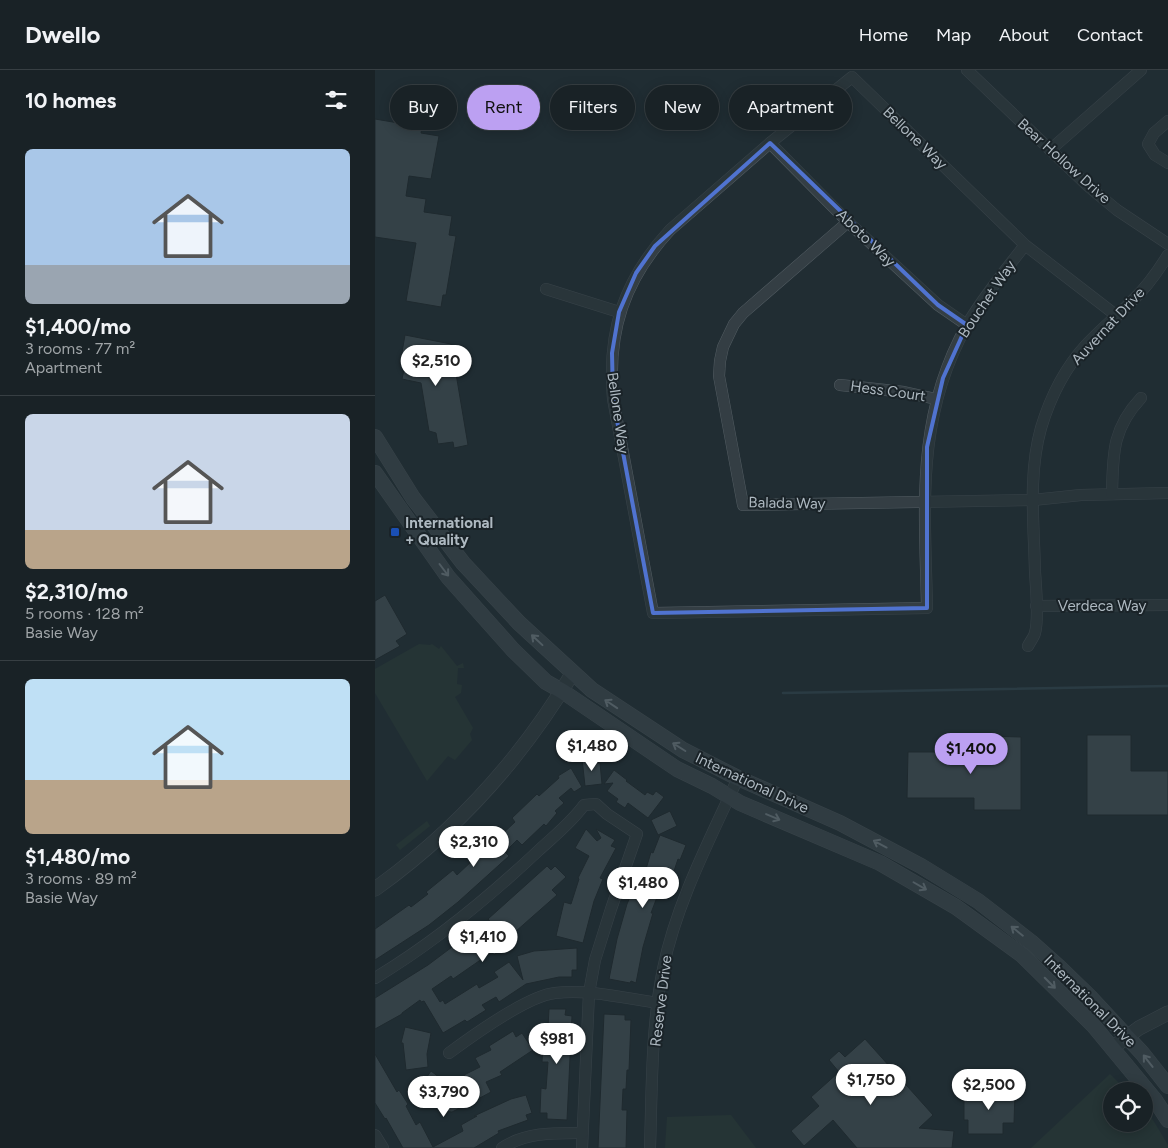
<!DOCTYPE html>
<html lang="en">
<head>
<meta charset="utf-8">
<style>
  :root { --surface:#192226; --page:#222a2e; --text:#f1f3f6; --muted:#9fa4a7; --line:#373f43; --accent:#bca0f2 }
  body { margin:0; font-family:Figtree,sans-serif; background:var(--page); color:var(--text); height:100vh; display:flex; flex-direction:column; font-size:19px; white-space:nowrap }
  * { box-sizing:border-box; margin:0 }
  p { font-size:16px; color:var(--muted) }
  .icon { flex:none; width:28px; height:28px; fill:none; stroke:currentColor; stroke-width:2; stroke-linecap:round; stroke-linejoin:round }
  .map { position:relative; flex:1; overflow:hidden }
  .panel { display:flex; flex-direction:column; background:var(--surface); width:375px }
  .panel>* { flex:none }
  .top-card { position:absolute; left:15px; top:15px; width:475px; height:45px; display:flex; gap:10px }
  .controls { position:absolute; left:728px; top:1012px; display:grid; gap:10px }
  .controls a { display:grid; place-items:center; width:50px; height:50px; border-radius:50%; background:var(--surface); box-shadow:0 2px 12px #0003,0 0 0 1px var(--line); font-size:25px }
  .price { position:absolute; translate:-50% -42px; padding:0 11px; border-radius:18px; background:#fff; color:#222; font-size:16px; line-height:32px; filter:drop-shadow(0 1px 2px #0008) }
  .price::after { content:''; position:absolute; left:50%; top:30px; width:15px; height:11px; margin-left:-8px; background:inherit; clip-path:polygon(0 0,100% 0,50% 100%) }
  .price.selected { background:var(--accent); color:#111 }
  ul { padding:0; list-style:none }
  li { display:grid; align-content:center; gap:10px; height:265px; padding:0 25px }
  li+li { border-top:1px solid var(--line) }
  li span { display:grid; place-items:center; height:155px; border-radius:8px; color:#555 }
  li>.icon { margin-inline-start:auto }
  span .icon { width:90px; height:90px; fill:#fffc; stroke-width:1 }
  li b { font-size:21px }
  h2 { display:flex; justify-content:space-between; align-items:center; height:60px; padding:0 25px; font-size:21px }
  .pill { padding:0 18px; border-radius:22px; background:var(--surface); box-shadow:0 2px 12px #0003,0 0 0 1px var(--line); font-size:18px; line-height:45px }
  .pill.selected { background:var(--accent); color:#111 }
  header { display:flex; align-items:center; gap:30px; box-sizing:border-box; height:70px; padding:0 25px; background:var(--surface); border-bottom:1px solid var(--line) }
  header strong { font-size:24px }
  nav { display:flex; gap:28px; margin-inline-start:auto; font-size:18px }
  main { display:flex; flex:1; min-height:0 }
  .map>svg:first-child { display:block }
  .green { fill:#2a3d38 }
  .lines { fill:none; stroke-linecap:round; stroke-linejoin:round }
  .stream { stroke:#364c58; stroke-width:2.5 }
  .building { fill:#4c5a61; stroke:#1c252a }
  .minor-casing { stroke:#525c62; stroke-width:12 }
  .tertiary-casing { stroke:#525c62; stroke-width:15 }
  .secondary-casing { stroke:#525c62; stroke-width:16 }
  .minor { stroke:#343e44; stroke-width:11 }
  .tertiary { stroke:#343e44; stroke-width:14 }
  .secondary { stroke:#434e56; stroke-width:15 }
  .oneway { stroke:#89949c }
  .marked { fill:none; stroke:#5073d0; stroke-width:4; stroke-linejoin:round }
  .transit-dot { fill:#1a4fb4; stroke:#1a2328; stroke-width:2 }
  .labels { text-anchor:middle; stroke-width:4; stroke-linejoin:round; paint-order:stroke }
  .street-label { font-size:15px; fill:#aeb9c1; stroke:#1a2328 }
  .poi-label { font-size:15px; font-weight:bold; fill:#aeb9c1; stroke:#1a2328; text-anchor:start }
</style>
</head>
<body>
<header>
<strong>Dwello</strong>
<nav><a>Home</a><a>Map</a><a>About</a><a>Contact</a></nav>
</header>
<main>
<section class="panel">
<h2>10 homes<svg class="icon" aria-label="filters" viewBox="0 0 24 24"><path d="M4 7h16M4 17h16"/><circle cx="9" cy="7" r="2"/><circle cx="15" cy="17" r="2"/></svg></h2>
<ul>
<li><span style="background:linear-gradient(#a9c7e8 75%,#9aa5b1 0)"><svg class="icon" aria-label="home" viewBox="0 0 24 24"><path d="M3 11l9-7 9 7M6 9v11h12V9"/></svg></span><div><b>$1,400/mo</b><p>3 rooms · 77 m²</p><p>Apartment</p></div></li>
<li><span style="background:linear-gradient(#c9d6e8 75%,#b9a48a 0)"><svg class="icon" aria-label="home" viewBox="0 0 24 24"><path d="M3 11l9-7 9 7M6 9v11h12V9"/></svg></span><div><b>$2,310/mo</b><p>5 rooms · 128 m²</p><p>Basie Way</p></div></li>
<li><span style="background:linear-gradient(#bfe0f5 65%,#b9a48a 0)"><svg class="icon" aria-label="home" viewBox="0 0 24 24"><path d="M3 11l9-7 9 7M6 9v11h12V9"/></svg></span><div><b>$1,480/mo</b><p>3 rooms · 89 m²</p><p>Basie Way</p></div></li>
</ul>
</section>
<div class="map">
<svg width="793" height="1078" viewBox="0 0 793 1078">
  <rect width="100%" height="100%" fill="#212d33"/>
  <g class="green">
    <polygon points="44,574 55,575 57,574 64,579 66,576 82,596 88,593 89,598 83,598 82,614 87,615 86,623 80,627 98,658 95,664 97,670 80,690 73,686 52,711 0,623 0,599"/>
    <polygon points="52,751 55,756 25,780 21,775"/>
    <polygon points="735,1004 752,1021 736,1021 736,1054 769,1054 769,1039 775,1045 793,1075 793,1078 656,1078"/>
    <polygon points="356,1045 381,1078 290,1078 292,1047"/>
  </g>
  <g class="lines">
    <polyline class="stream" points="408,623 793,616"/>
  </g>
  <g class="building">
    <polygon points="0,49 47,57 46,63 64,66 56,109 34,106 31,126 51,129 49,142 77,146 74,165 81,166 71,225 68,225 66,237 31,231 41,173 0,167"/>
    <polygon points="30,265 76,274 93,375 79,378 78,372 63,374 61,363 54,361 46,313 27,309 30,295 25,294"/>
    <polygon points="10,525 32,564 21,571 25,576 0,590 0,531"/>
    <polygon points="712,665 756,665 756,701 793,701 793,745 712,745"/>
    <polygon points="608,666 646,667 646,740 599,740 599,728 532,728 533,682 601,682 601,677 608,677"/>
    <polygon points="219,687 219,693 225,693 227,714 210,716 207,688"/>
    <polygon points="196,698 207,717 199,722 196,718 184,728 189,733 180,741 182,743 171,756 169,754 147,775 142,770 130,782 134,786 83,832 54,855 0,890 0,859 34,835 36,837 53,824 51,822 78,800 82,805 98,790 93,785 120,762 124,767 140,752 137,748 162,724 164,726 184,708 183,706"/>
    <polygon points="239,700 252,710 251,711 270,725 272,722 278,725 281,721 289,727 273,748 253,733 250,738 241,732 243,729 232,721 238,713 229,714"/>
    <polygon points="295,741 302,756 283,765 276,750"/>
    <polygon points="211,759 222,771 226,768 221,759 240,770 236,776 241,778 225,808 228,809 219,831 208,873 181,866 189,832 196,834 204,809 203,808 214,786 200,778"/>
    <polygon points="285,765 311,775 305,790 303,789 297,807 294,806 287,823 284,822 276,843 278,843 268,877 261,913 256,911 255,913 234,909 242,869 252,834 265,804 269,806 276,782 278,783"/>
    <polygon points="172,796 176,800 180,796 191,807 177,820 182,825 140,862 136,857 119,873 125,880 119,885 117,882 78,909 76,906 57,919 65,932 68,930 70,934 102,914 104,918 123,907 119,902 134,892 148,910 142,886 159,881 202,878 202,900 197,900 197,907 184,907 151,914 124,932 121,927 107,935 111,940 92,952 90,950 68,963 49,931 46,932 45,930 27,943 27,944 0,959 0,928 53,895 101,859 105,864 117,854 113,849"/>
    <polygon points="174,939 191,939 190,945 197,946 192,1050 172,1049 172,1043 165,1043 166,1018 171,1019 173,992 167,992 169,957 173,957"/>
    <polygon points="229,944 250,945 250,950 256,950 254,1000 252,1000 251,1019 248,1019 247,1040 252,1040 251,1078 223,1078"/>
    <polygon points="30,957 56,963 52,984 53,997 31,1000 28,973 26,973"/>
    <polygon points="138,961 141,967 147,963 158,980 125,1002 127,1005 111,1012 116,1022 101,1030 89,1005 105,997 100,988 116,980 114,976"/>
    <polygon points="490,969 558,1045 544,1058 579,1061 577,1078 482,1078 458,1050 429,1076 416,1061 444,1036 436,1027 464,1002 454,990 464,981 470,987"/>
    <polygon points="0,984 22,1022 24,1020 33,1034 31,1036 41,1055 45,1052 58,1077 88,1061 86,1055 102,1046 99,1046 136,1029 151,1025 157,1043 151,1045 153,1050 123,1061 124,1063 99,1078 28,1078 11,1048 10,1049 0,1033"/>
    <polygon points="56,1001 69,1011 57,1028 44,1018"/>
    <polygon points="70,1012 86,1015 83,1039 77,1042 66,1041"/>
    <polygon points="589,1020 640,1020 639,1053 628,1053 628,1064 593,1064 593,1050 589,1050"/>
  </g>
  <g class="lines">
    <g class="minor-casing">
      <g id="minor">
        <polyline points="592,0 713,116 742,140 793,174"/>
        <polyline points="793,51 779,63 773,74 780,85 793,93"/>
        <polyline points="395,73 473,152 563,235 592,255"/>
        <polyline points="675,80 766,0"/>
        <polyline points="473,152 368,243 359,254 348,277 345,291 344,306 368,435 658,430 706,425 793,423"/>
        <path d="M650 175C630 201 608 227 592 255 540 347 550 438 552 538L278 543 238 329C232 261 249 210 295 160L395 73 477 7 650 175 742 246"/>
        <polyline points="171,219 244,242"/>
        <polyline points="465,315 529,322 561,329"/>
        <path d="M737 424C738 384 737 359 766 328"/>
        <polyline points="661,536 793,535"/>
        <path d="M653 576C655 572 659 567 660 563 664 549 661 517 660 502 659 455 653 404 666 358 675 328 690 298 711 275 726 259 743 245 758 230 772 217 783 201 793 185"/>
        <path d="M0 908C60 872 113 828 163 781 179 766 196 753 209 735L221 734 232 744 262 764 236 839 220 890 214 923 207 1078"/>
        <path d="M74 983C97 966 152 926 180 923 214 919 249 928 283 933"/>
        <polyline points="0,1065 8,1078"/>
        <path d="M127 1078C151 1062 180 1063 207 1063"/>
        <path d="M275 1078C277 1019 276 958 288 899 301 834 335 769 363 708"/>
      </g>
    </g>
    <g class="tertiary-casing">
      <g id="tertiary">
        <path d="M0 819C81 761 146 689 197 604"/>
        <polyline points="737,978 764,958 793,943"/>
      </g>
    </g>
    <g class="secondary-casing">
      <g id="secondary">
        <polyline points="0,367 38,428 88,493 144,553 217,620 308,680 363,708 465,753 546,796 603,831 656,872 684,897 715,927 767,983 793,1016"/>
        <polyline points="0,403 73,507 138,580 171,612 187,621 302,699 337,716 365,733 505,793 581,837 647,885 718,955 780,1030 793,1050"/>
      </g>
    </g>
    <use href="#minor" class="minor"/>
    <use href="#tertiary" class="tertiary"/>
    <use href="#secondary" class="secondary"/>
  </g>
  <defs><path id="oneway-shaft" d="M-6 0H5M1.5-3L5.5 0L1.5 3" fill="none" stroke-width="1.6" stroke-linecap="round" stroke-linejoin="round" transform="scale(1.25)"/></defs>
  <g class="oneway">
    <use href="#oneway-shaft" transform="translate(69 500) rotate(53)"/>
    <use href="#oneway-shaft" transform="translate(162 570) rotate(-137)"/>
    <use href="#oneway-shaft" transform="translate(236 634) rotate(-146)"/>
    <use href="#oneway-shaft" transform="translate(304 677) rotate(-148)"/>
    <use href="#oneway-shaft" transform="translate(398 747) rotate(23)"/>
    <use href="#oneway-shaft" transform="translate(505 774) rotate(-152)"/>
    <use href="#oneway-shaft" transform="translate(545 816) rotate(30)"/>
    <use href="#oneway-shaft" transform="translate(642 861) rotate(-141)"/>
    <use href="#oneway-shaft" transform="translate(675 913) rotate(45)"/>
    <use href="#oneway-shaft" transform="translate(773 991) rotate(-128)"/>
  </g>
  <path d="M0 0H793V1078H0ZM395 73 563 235 592 255 568 308 552 377V538L278 543 238 329 237 283 244 242 261 203 280 176Z" fill="#212d33" fill-opacity=".55" fill-rule="evenodd"/>
  <path class="marked" d="M395 73 563 235 592 255 568 308 552 377V538L278 543 238 329 237 283 244 242 261 203 280 176Z"/>
  <rect class="transit-dot" x="15" y="457" width="10" height="10" rx="2.5"/>
  <g class="labels">
    <g class="street-label">
      <text transform="translate(540 68) rotate(44)" y="5">Bellone Way</text>
      <text transform="translate(689 91) rotate(42)" y="5">Bear Hollow Drive</text>
      <text transform="translate(491 168) rotate(44)" y="5">Aboto Way</text>
      <text transform="translate(612 229) rotate(-56)" y="5">Bouchet Way</text>
      <text transform="translate(733 256) rotate(-47)" y="5">Auvernat Drive</text>
      <text transform="translate(513 321) rotate(8)" y="5">Hess Court</text>
      <text transform="translate(243 343) rotate(82)" y="5">Bellone Way</text>
      <text transform="translate(412 433) rotate(1)" y="5">Balada Way</text>
      <text x="727" y="541">Verdeca Way</text>
      <text transform="translate(377 713) rotate(25)" y="5">International Drive</text>
      <text transform="translate(286 931) rotate(-83)" y="5">Reserve Drive</text>
      <text transform="translate(715 931) rotate(45)" y="5">International Drive</text>
    </g>
    <g class="poi-label">
      <text x="30" y="458">International<tspan x="30" dy="17">+ Quality</tspan></text>
    </g>
  </g>
</svg>
<div class="controls">
<a><svg class="icon" aria-label="locate" viewBox="0 0 24 24"><circle cx="12" cy="12" r="6"/><path d="M12 2v4M12 18v4M2 12h4M18 12h4"/></svg></a>
</div>
<b class="price" style="left:61px;top:317px">$2,510</b>
<b class="price" style="left:217px;top:702px">$1,480</b>
<b class="price selected" style="left:596px;top:705px">$1,400</b>
<b class="price" style="left:99px;top:798px">$2,310</b>
<b class="price" style="left:268px;top:839px">$1,480</b>
<b class="price" style="left:108px;top:893px">$1,410</b>
<b class="price" style="left:182px;top:995px">$981</b>
<b class="price" style="left:496px;top:1036px">$1,750</b>
<b class="price" style="left:614px;top:1041px">$2,500</b>
<b class="price" style="left:69px;top:1048px">$3,790</b>
<div class="top-card">
<a class="pill">Buy</a>
<a class="pill selected">Rent</a>
<a class="pill">Filters</a>
<a class="pill">New</a>
<a class="pill">Apartment</a>
</div>
</div>
</main>
</body>
</html>
